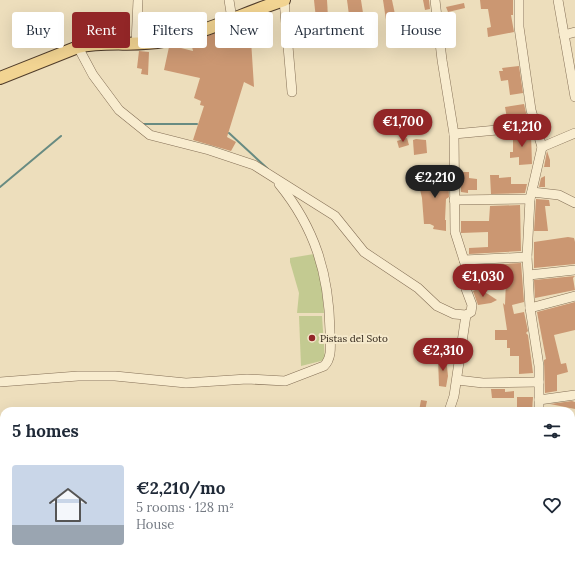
<!DOCTYPE html>
<html lang="en">
<head>
<meta charset="utf-8">
<style>
  :root { --surface:#fff; --page:#f6f6f7; --text:#1f2937; --muted:#747a83; --line:#e0e1e3; --accent:#922627 }
  body { margin:0; font-family:Lora,serif; background:var(--page); color:var(--text); height:100vh; display:flex; flex-direction:column; font-size:15px; white-space:nowrap }
  * { box-sizing:border-box; margin:0 }
  p { font-size:13px; color:var(--muted) }
  .icon { flex:none; width:22px; height:22px; fill:none; stroke:currentColor; stroke-width:2; stroke-linecap:round; stroke-linejoin:round }
  .map { position:relative; flex:1; overflow:hidden }
  .drawer { position:absolute; left:0px; top:407px; width:575px; height:156px; display:flex; flex-direction:column; background:var(--surface); border-radius:12px 12px 0 0; box-shadow:0 4px 16px #0002 }
  .drawer>* { flex:none }
  .hud { position:absolute; left:12px; top:12px; width:551px; height:36px; display:flex; gap:8px }
  .price { position:absolute; translate:-50% -34px; padding:0 9px; border-radius:14px; background:var(--accent); color:#fff; font-size:13px; line-height:26px; filter:drop-shadow(0 1px 2px #0008) }
  .price::after { content:''; position:absolute; left:50%; top:24px; width:12px; height:9px; margin-left:-6px; background:inherit; clip-path:polygon(0 0,100% 0,50% 100%) }
  .price.selected { background:#222; color:#fff }
  ul { padding:0; list-style:none }
  li { display:flex; align-items:center; gap:12px; height:100px; padding:0 12px }
  li+li { border-top:1px solid var(--line) }
  li span { display:grid; place-items:center; flex:none; width:112px; height:80px; border-radius:4px; color:#555 }
  li>.icon { margin-inline-start:auto }
  span .icon { width:48px; height:48px; fill:#fffc; stroke-width:1 }
  li b { font-size:17px }
  h2 { display:flex; justify-content:space-between; align-items:center; height:48px; padding:0 12px; font-size:17px }
  .chip { padding:0 14px; border-radius:4px; background:var(--surface); box-shadow:0 4px 16px #0002; font-size:14px; line-height:36px }
  .chip.selected { background:var(--accent); color:#fff }
  .map>svg:first-child { display:block }
  .green { fill:#c3ca91 }
  .lines { fill:none; stroke-linecap:round; stroke-linejoin:round }
  .stream { stroke:#688b82; stroke-width:2 }
  .building { fill:#cb9772 }
  .minor-casing { stroke:#846f56; stroke-width:10 }
  .major-casing { stroke:#513d2b; stroke-width:14 }
  .minor { stroke:#f8eccf; stroke-width:9 }
  .major { stroke:#f2d492; stroke-width:12 }
  .poi-dot { fill:#922627; stroke:#f5e9cb; stroke-width:1.5 }
  .labels { text-anchor:middle; stroke-width:4; stroke-linejoin:round; paint-order:stroke }
  .poi-label { font-size:10px; fill:#33271b; stroke:#f5e9cb; text-anchor:start }
</style>
</head>
<body>
<div class="map">
<svg width="575" height="563" viewBox="0 0 575 563">
  <rect width="100%" height="100%" fill="#eddebc"/>
  <g class="green">
    <polygon points="314,254 321,275 324,313 297,313 299,293 290,262 290,258"/>
    <polygon points="299,316 322,316 325,360 301,366"/>
  </g>
  <g class="lines">
    <g class="stream">
      <polyline points="142,124 197,124"/>
      <polyline points="229,133 268,169"/>
      <polyline points="0,187 61,136"/>
    </g>
  </g>
  <g class="building">
    <polygon points="314,0 327,0 328,17 316,19"/>
    <polygon points="347,0 361,0 363,13 349,15"/>
    <polygon points="383,0 392,0 396,19 386,20"/>
    <polygon points="423,0 429,0 430,9 425,10"/>
    <polygon points="480,0 513,0 513,15 511,15 514,32 488,37 487,28 491,27 488,9 481,9"/>
    <polygon points="464,3 465,8 448,12 446,7"/>
    <polygon points="248,21 250,27 244,30 249,41 251,40 254,87 244,82 227,137 236,142 231,151 193,140 204,106 200,105 201,101 194,98 200,78 164,70 169,47 180,45 181,48 193,51 191,42"/>
    <polygon points="139,51 149,52 148,75 141,74 142,69 137,68"/>
    <polygon points="519,66 523,93 510,95 508,80 501,81 499,71 503,71 502,68"/>
    <polygon points="524,104 528,121 508,124 505,107"/>
    <polygon points="531,133 532,164 519,165 519,157 510,158 510,152 513,152 513,134"/>
    <polygon points="407,138 409,145 399,148 397,141"/>
    <polygon points="416,139 426,140 427,153 414,155 413,140"/>
    <polygon points="547,151 550,160 550,167 544,167"/>
    <polygon points="460,172 469,172 469,178 477,179 477,190 468,190 468,193 461,192"/>
    <polygon points="448,173 449,197 446,199 445,220 446,220 446,231 433,229 434,226 430,224 424,224 422,198 417,177 424,177 424,174"/>
    <polygon points="490,175 499,175 499,178 511,177 511,184 527,184 525,193 491,194"/>
    <polygon points="545,176 545,187 539,187 541,178"/>
    <polygon points="536,199 549,200 550,206 545,206 548,231 534,231"/>
    <polygon points="520,205 521,251 469,254 469,248 488,247 488,232 461,233 461,221 489,221 490,206"/>
    <polygon points="568,237 574,238 575,242 575,264 534,268 534,242"/>
    <polygon points="521,263 524,302 512,305 514,314 524,312 528,331 526,333 528,335 533,373 519,374 519,356 510,356 510,348 507,348 507,340 495,340 495,330 507,330 503,303 505,305 506,280 502,280 501,275 475,278 472,266"/>
    <polygon points="575,276 573,278 575,290 535,298 534,280"/>
    <polygon points="478,289 488,294 497,300 491,303 478,305 473,291"/>
    <polygon points="575,302 575,330 554,335 561,364 566,363 568,372 557,375 557,391 545,393 544,360 546,359 537,312"/>
    <polygon points="438,358 446,358 448,376 446,387 439,386"/>
    <polygon points="491,389 505,389 505,392 514,391 514,398 492,398"/>
    <polygon points="517,397 533,397 532,411 517,411"/>
    <polygon points="421,400 427,401 425,411 419,411"/>
    <polygon points="572,401 575,402 575,409 550,404"/>
  </g>
  <g class="lines">
    <g class="minor-casing">
      <g id="minor">
        <polyline points="229,0 232,19"/>
        <polyline points="284,0 292,92"/>
        <polyline points="519,0 519,27 531,110 542,147 530,199 527,257 530,308 539,366 539,411"/>
        <polyline points="558,0 575,97"/>
        <polyline points="564,35 575,32"/>
        <polyline points="136,44 138,0"/>
        <polyline points="78,47 93,75 119,110 150,135 209,150 254,165 335,216 364,252 418,288 437,306 454,314 466,315 471,312 472,305 466,289 469,282 469,276 455,232 454,134 442,60 435,0"/>
        <polyline points="454,134 497,130"/>
        <polyline points="542,147 575,133"/>
        <polyline points="532,192 559,195 575,203"/>
        <polyline points="454,200 530,199"/>
        <polyline points="464,260 527,257"/>
        <polyline points="529,275 575,270"/>
        <polyline points="530,308 575,296"/>
        <polyline points="457,380 483,383 539,382"/>
        <path d="M0 382 78 376H115L186 383 247 379 285 381 324 366C333 357 330 343 330 331 329 274 315 228 279 184"/>
        <polyline points="539,400 575,395"/>
        <polyline points="449,411 454,396 466,315"/>
        <polyline points="552,559 554,563"/>
        <polyline points="402,563 404,559"/>
        <polyline points="497,563 508,559"/>
      </g>
    </g>
    <g class="major-casing">
      <path id="major" d="M0 78 78 47C106 40 136 47 164 41 205 33 244 13 284 0"/>
    </g>
    <use href="#minor" class="minor"/>
    <use href="#major" class="major"/>
  </g>
  <circle class="poi-dot" cx="312" cy="338" r="4"/>
  <g class="labels">
    <g class="poi-label">
      <text x="320" y="342">Pistas del Soto</text>
    </g>
  </g>
</svg>
<b class="price" style="left:403px;top:143px">€1,700</b>
<b class="price" style="left:522px;top:148px">€1,210</b>
<b class="price selected" style="left:435px;top:199px">€2,210</b>
<b class="price" style="left:483px;top:298px">€1,030</b>
<b class="price" style="left:443px;top:372px">€2,310</b>
<div class="hud">
<a class="chip">Buy</a>
<a class="chip selected">Rent</a>
<a class="chip">Filters</a>
<a class="chip">New</a>
<a class="chip">Apartment</a>
<a class="chip">House</a>
</div>
<section class="drawer">
<h2>5 homes<svg class="icon" aria-label="filters" viewBox="0 0 24 24"><path d="M4 7h16M4 17h16"/><circle cx="9" cy="7" r="2"/><circle cx="15" cy="17" r="2"/></svg></h2>
<ul>
<li><span style="background:linear-gradient(#c9d6e8 75%,#9aa5b1 0)"><svg class="icon" aria-label="home" viewBox="0 0 24 24"><path d="M3 11l9-7 9 7M6 9v11h12V9"/></svg></span><div><b>€2,210/mo</b><p>5 rooms · 128 m²</p><p>House</p></div><svg class="icon" aria-label="heart" viewBox="0 0 24 24"><path d="M12 20l-8-8c-3-5 5-10 8-4 3-6 11-1 8 4z"/></svg></li>
</ul>
</section>
</div>
</body>
</html>
